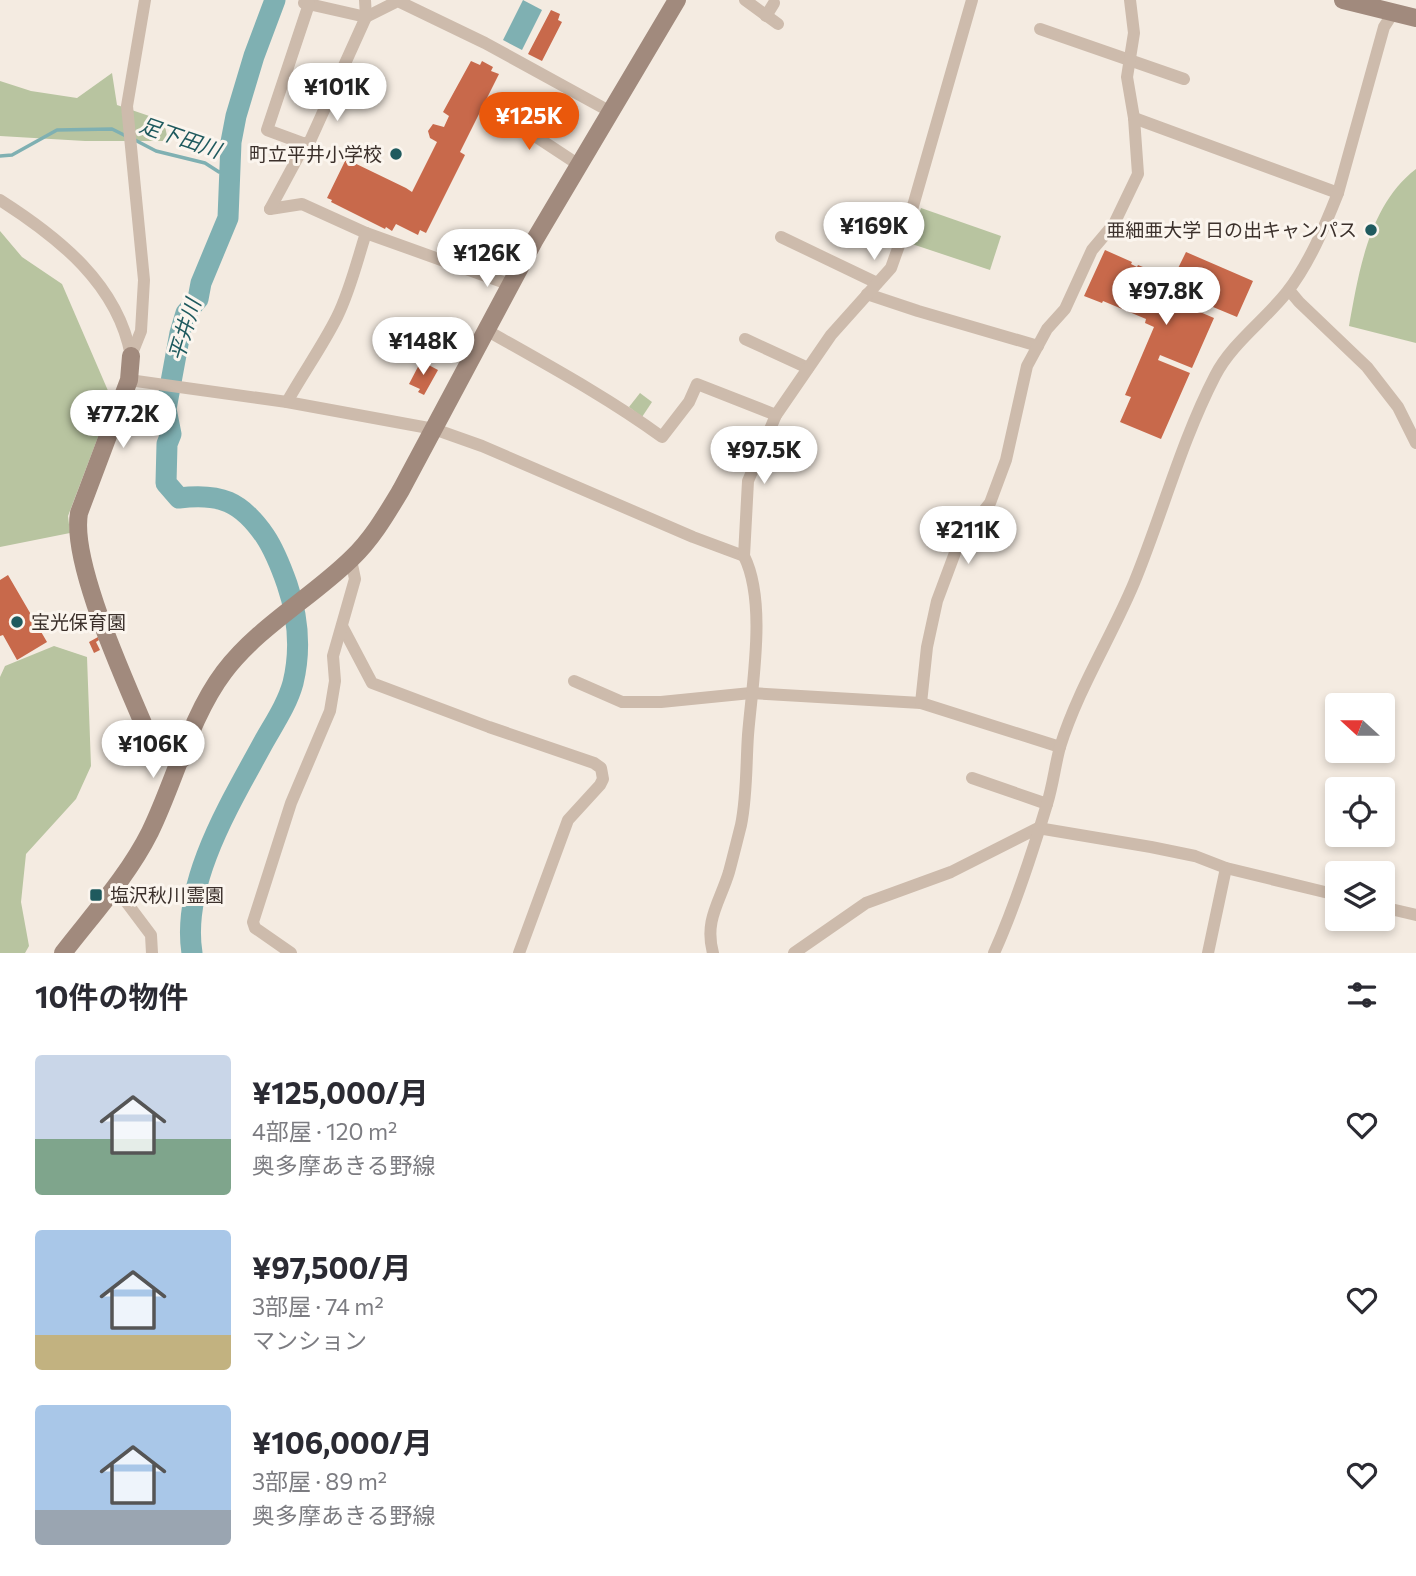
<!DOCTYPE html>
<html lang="ja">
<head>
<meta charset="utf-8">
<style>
  :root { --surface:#fff; --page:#f7f7f7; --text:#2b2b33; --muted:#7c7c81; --accent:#ea580c }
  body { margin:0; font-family:Commissioner,"Noto Sans JP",sans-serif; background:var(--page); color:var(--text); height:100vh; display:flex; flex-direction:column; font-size:26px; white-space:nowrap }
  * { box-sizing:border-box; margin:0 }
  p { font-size:23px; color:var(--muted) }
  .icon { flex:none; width:38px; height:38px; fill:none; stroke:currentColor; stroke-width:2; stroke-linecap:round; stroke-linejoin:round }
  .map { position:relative; height:953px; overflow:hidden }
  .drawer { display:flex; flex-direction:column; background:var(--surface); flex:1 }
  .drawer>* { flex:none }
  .needle { width:46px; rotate:291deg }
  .buttons { position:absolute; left:1325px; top:693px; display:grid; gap:14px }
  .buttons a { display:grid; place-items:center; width:70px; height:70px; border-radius:7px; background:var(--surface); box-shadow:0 4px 10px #0003; font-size:35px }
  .price { position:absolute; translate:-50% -60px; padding:0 16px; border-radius:24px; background:#fff; color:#222; font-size:23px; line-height:46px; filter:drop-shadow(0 2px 4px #0008) }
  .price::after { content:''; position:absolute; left:50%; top:42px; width:21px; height:16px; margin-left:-10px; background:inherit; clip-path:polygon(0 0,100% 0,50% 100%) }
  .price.active { background:var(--accent); color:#fff }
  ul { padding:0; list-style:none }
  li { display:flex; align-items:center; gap:21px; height:175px; padding:0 35px }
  li span { display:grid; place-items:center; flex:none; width:196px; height:140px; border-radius:7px; color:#555 }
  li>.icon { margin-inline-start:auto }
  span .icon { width:84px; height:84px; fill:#fffc; stroke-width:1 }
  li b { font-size:30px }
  h2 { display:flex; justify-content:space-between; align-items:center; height:84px; padding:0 35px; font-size:30px }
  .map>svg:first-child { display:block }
  .green { fill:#b8c4a0 }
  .water { fill:#7fb0b2 }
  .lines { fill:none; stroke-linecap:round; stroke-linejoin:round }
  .stream { stroke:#7fb0b2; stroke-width:3.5 }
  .river { stroke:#7fb0b2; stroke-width:21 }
  .building { fill:#c8694b }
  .street { stroke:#cdbbac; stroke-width:12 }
  .secondary { stroke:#a18a7d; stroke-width:18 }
  .poi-dot { fill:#1f5a5e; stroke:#fbf5ee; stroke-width:2.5 }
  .labels { text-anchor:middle; stroke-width:6; stroke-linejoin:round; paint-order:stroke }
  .poi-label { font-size:19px; fill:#3b302b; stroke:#fbf5ee; text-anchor:end }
  .water-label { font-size:21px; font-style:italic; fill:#1f5a5e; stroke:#fbf5ee }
</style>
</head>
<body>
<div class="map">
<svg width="1416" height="953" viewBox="0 0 1416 953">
  <rect width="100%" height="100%" fill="#f4ebe1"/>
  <g class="green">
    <polygon points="112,73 117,105 164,121 168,141 85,141 0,136 0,81 31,91 77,98"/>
    <path d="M1416 169V343L1349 326C1359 271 1369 205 1416 169Z"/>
    <polygon points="921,208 1001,236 990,270 909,243"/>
    <polygon points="0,231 22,257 62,284 112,400 68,516 70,533 0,547"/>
    <polygon points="640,393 652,402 642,417 629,407"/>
    <polygon points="54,646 87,657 91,766 76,799 26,854 21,902 29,946 25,953 0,953 0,677 5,666"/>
  </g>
  <polygon class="water" points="523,0 542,10 522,50 503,40"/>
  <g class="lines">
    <g class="stream">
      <polyline points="133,139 156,151 205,163 219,172 232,166"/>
      <polyline points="0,156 12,155 57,130 112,129 126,136"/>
    </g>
    <path class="river" d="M192 953C181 883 230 804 262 745 273 725 287 705 293 683 301 650 298 616 287 584 281 567 275 551 265 536 241 501 220 493 179 498L166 483 167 444 171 434 166 409 180 333 186 313 198 299 201 283 228 218 231 142 236 116 254 56 275 0"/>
  </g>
  <g class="building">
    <polygon points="551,10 560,14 558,20 562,22 542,61 528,54"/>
    <polygon points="471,61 480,65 482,61 493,67 491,71 499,74 460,152 465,155 426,233 420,230 418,235 396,224 392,231 386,227 385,229 331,202 332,200 327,198 346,159 406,188 412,192 437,142 430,138 428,131 433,124 444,127 449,116 443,112"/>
    <polygon points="1105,250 1132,262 1131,264 1137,267 1138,265 1165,276 1150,310 1156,313 1186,252 1253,281 1237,317 1189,297 1186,306 1214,318 1192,368 1160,355 1158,360 1190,373 1161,439 1120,422 1131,397 1125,395 1154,327 1145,323 1146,319 1103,301 1102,303 1084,296"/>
    <polygon points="421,361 438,370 424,395 418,392 420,389 409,384"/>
    <polygon points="8,575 47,642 17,660 3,635 0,636 0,580"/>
    <polygon points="98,637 99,640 96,642 100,650 94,653 89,642"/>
  </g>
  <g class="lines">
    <g class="street">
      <polyline points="745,0 778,24"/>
      <polyline points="304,3 366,17 398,1 485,43 609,111"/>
      <polyline points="766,16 774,3"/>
      <polyline points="1040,29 1184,79"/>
      <polyline points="497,111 579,165"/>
      <polyline points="1134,118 1338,193"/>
      <polyline points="305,144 267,130 309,4"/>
      <path d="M0 200C58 237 118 284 131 356"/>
      <polyline points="270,209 302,204 366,233 511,285"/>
      <polyline points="270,209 305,144 310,141 366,17 365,0"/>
      <polyline points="781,237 877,283"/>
      <polyline points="1289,290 1299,302 1367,367 1398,407 1416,443"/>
      <polyline points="867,294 918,311 1038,346"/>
      <path d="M486 330C546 364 607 397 662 437L689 402 697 384 776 415"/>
      <polyline points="745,339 808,368"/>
      <polyline points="131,356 141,331 144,280 127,106 145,0"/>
      <polyline points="129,380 287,402 434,429 482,446 693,537 744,556"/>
      <path d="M287 402C303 373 322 347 337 317 350 291 357 261 366 233"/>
      <polyline points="342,626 372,683 489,727 594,763 601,768 603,779 600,785 568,820 519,953"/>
      <polyline points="574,681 622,702 661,702 751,693 921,703 1060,747"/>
      <polyline points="921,703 927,647 937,601 959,542 990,503 1006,460 1027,366 1047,329 1065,309 1092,250 1114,224 1138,174 1134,118 1127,77 1134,33 1130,0"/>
      <polyline points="972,778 1047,804"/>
      <polyline points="115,887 151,935 152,953"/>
      <polyline points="1382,907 1416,915"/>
      <polyline points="291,953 255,928 253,922 291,803 330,711 335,681 333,656 355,579 351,560"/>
      <path d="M713 953C704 920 720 902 729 872 733 857 737 841 741 825 747 796 746 764 748 735 752 684 767 602 744 556L748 481 776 415 831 335 891 268 913 206 972 0"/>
      <polyline points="794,953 866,903 951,872 1038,828 1151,847 1195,856 1226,868 1337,895"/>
      <path d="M994 953C1016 904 1032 854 1047 804 1053 785 1055 765 1060 747 1078 689 1111 638 1134 583 1162 515 1181 442 1215 376 1231 344 1265 320 1287 292 1309 264 1325 226 1338 193L1384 27 1393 13"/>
      <polyline points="1208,953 1226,868"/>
    </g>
    <g class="secondary">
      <polyline points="1343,0 1416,18"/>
      <path d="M131 356 129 380 79 513C70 565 129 688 150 740L163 753 182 759"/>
      <path d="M63 953C93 914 128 876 150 832 175 781 190 717 224 672 258 627 311 598 351 559 372 539 386 515 401 490L534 241 677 0"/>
    </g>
  </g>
  <g class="poi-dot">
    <circle cx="396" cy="154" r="7"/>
    <circle cx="1371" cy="230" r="7"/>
    <circle cx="17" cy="622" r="7"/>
    <rect x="89" y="888" width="14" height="14" rx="3.5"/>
  </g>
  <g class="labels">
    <g class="poi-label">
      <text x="382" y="161">町立平井小学校</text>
      <text x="1357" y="237">亜細亜大学 日の出キャンパス</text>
      <text x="31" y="629" text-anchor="start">宝光保育園</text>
      <text x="110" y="902" text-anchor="start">塩沢秋川霊園</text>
    </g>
    <g class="water-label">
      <text transform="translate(180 138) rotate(19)" y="7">足下田川</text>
      <text transform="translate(185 330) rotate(-73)" y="7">平井川</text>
    </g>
  </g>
</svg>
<div class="buttons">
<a><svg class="needle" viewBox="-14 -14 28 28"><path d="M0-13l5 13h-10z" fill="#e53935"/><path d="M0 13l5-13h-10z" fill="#7c7c81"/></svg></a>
<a><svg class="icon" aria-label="locate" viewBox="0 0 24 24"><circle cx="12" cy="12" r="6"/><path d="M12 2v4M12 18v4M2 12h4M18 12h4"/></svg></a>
<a><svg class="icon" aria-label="layers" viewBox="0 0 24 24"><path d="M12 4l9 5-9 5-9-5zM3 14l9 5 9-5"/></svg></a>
</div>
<b class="price" style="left:337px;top:123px">¥101K</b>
<b class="price active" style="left:529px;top:152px">¥125K</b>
<b class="price" style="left:874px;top:262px">¥169K</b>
<b class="price" style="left:487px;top:289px">¥126K</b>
<b class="price" style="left:1166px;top:327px">¥97.8K</b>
<b class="price" style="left:423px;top:377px">¥148K</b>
<b class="price" style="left:123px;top:450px">¥77.2K</b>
<b class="price" style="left:764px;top:486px">¥97.5K</b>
<b class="price" style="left:968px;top:566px">¥211K</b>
<b class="price" style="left:153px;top:780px">¥106K</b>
</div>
<section class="drawer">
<h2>10件の物件<svg class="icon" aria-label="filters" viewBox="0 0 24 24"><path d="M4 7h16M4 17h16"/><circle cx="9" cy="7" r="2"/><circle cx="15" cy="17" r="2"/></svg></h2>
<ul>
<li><span style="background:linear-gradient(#c9d6e8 60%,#7fa58c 0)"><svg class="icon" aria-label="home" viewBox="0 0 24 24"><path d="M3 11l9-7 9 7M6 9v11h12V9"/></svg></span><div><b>¥125,000/月</b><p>4部屋 · 120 m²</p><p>奥多摩あきる野線</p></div><svg class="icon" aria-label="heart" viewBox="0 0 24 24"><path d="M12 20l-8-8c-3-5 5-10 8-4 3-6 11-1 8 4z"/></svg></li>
<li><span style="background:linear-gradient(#a9c7e8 75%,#c2b280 0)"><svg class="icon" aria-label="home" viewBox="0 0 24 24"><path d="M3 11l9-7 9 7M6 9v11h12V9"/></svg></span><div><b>¥97,500/月</b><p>3部屋 · 74 m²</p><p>マンション</p></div><svg class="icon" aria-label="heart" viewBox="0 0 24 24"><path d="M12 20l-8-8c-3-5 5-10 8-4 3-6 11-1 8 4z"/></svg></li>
<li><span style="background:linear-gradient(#a9c7e8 75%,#9aa5b1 0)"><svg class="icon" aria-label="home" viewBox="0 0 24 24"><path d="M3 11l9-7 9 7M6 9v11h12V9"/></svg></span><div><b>¥106,000/月</b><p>3部屋 · 89 m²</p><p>奥多摩あきる野線</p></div><svg class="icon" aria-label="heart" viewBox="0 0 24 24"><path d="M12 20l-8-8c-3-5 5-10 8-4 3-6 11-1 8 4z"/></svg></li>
</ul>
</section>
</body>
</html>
